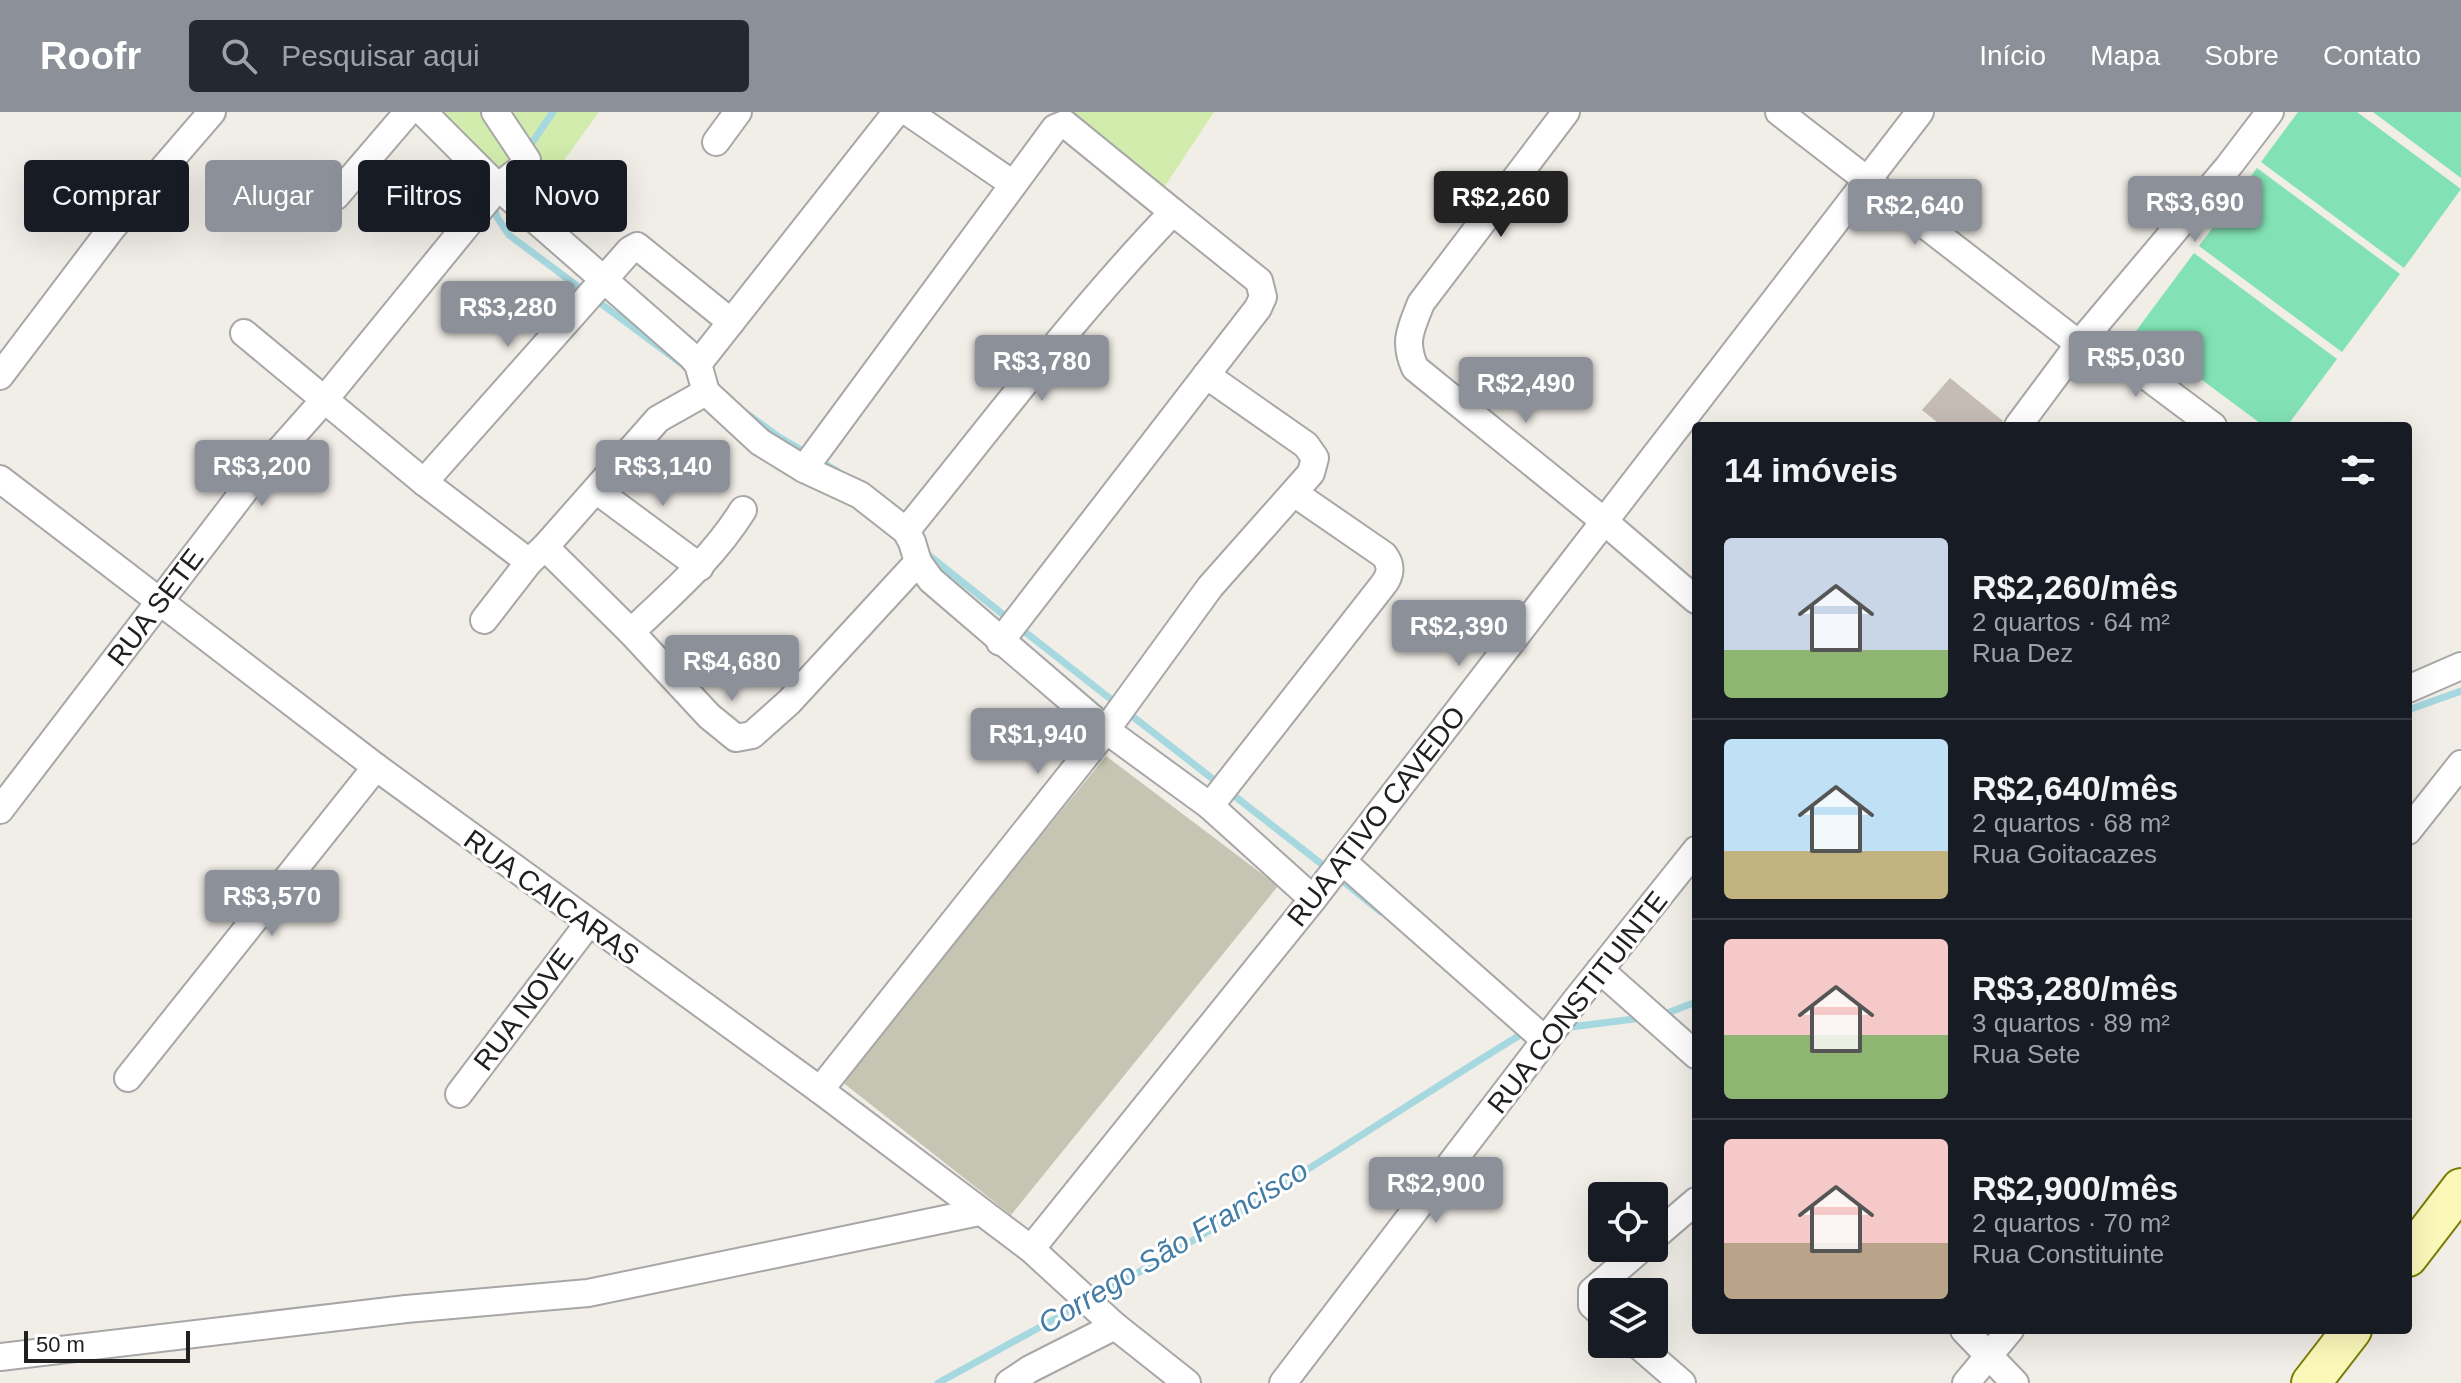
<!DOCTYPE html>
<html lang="pt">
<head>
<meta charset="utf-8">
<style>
  :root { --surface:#171b24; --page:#242831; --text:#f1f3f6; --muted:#9ea1a6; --line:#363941; --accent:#8c9099 }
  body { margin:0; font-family:Helvetica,sans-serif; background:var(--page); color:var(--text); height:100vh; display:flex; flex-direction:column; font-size:30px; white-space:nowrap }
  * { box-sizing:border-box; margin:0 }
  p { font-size:26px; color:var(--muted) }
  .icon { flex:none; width:44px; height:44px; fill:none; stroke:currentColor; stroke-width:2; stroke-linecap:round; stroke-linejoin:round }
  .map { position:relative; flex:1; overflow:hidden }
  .details { position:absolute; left:1692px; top:310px; width:720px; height:912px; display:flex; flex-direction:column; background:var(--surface); border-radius:8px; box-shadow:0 8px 32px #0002 }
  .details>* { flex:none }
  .top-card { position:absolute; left:24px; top:48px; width:760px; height:72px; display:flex; gap:16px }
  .controls { position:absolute; left:1588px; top:1070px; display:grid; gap:16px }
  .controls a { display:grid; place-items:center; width:80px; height:80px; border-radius:8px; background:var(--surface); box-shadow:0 8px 32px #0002; font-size:40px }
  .scale { position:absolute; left:24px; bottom:20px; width:166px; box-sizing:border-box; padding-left:8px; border:4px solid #202020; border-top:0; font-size:22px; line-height:28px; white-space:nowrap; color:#202020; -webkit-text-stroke:6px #fff; paint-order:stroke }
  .price { position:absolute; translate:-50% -68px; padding:0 18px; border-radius:8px; background:var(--accent); color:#fff; font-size:26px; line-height:52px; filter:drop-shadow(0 2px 4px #0008) }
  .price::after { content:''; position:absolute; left:50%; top:48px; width:24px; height:18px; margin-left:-12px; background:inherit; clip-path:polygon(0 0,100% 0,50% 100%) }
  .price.selected { background:#222; color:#fff }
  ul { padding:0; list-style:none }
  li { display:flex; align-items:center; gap:24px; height:200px; padding:0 32px }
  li+li { border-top:2px solid var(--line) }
  li span { display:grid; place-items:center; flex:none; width:224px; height:160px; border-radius:8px; color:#555 }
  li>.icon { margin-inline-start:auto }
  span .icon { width:96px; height:96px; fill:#fffc; stroke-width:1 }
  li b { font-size:34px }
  h2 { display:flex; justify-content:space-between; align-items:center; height:96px; padding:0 32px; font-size:34px }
  .pill { padding:0 28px; border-radius:8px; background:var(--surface); box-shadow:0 8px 32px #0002; font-size:28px; line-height:72px }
  .pill.selected { background:var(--accent); color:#fff }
  header { display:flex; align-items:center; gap:48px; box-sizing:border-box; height:112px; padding:0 40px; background:var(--accent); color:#fff }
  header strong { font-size:38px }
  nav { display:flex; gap:44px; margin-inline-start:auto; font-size:28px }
  .search { width:560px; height:72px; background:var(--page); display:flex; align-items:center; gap:20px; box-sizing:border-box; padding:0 28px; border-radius:8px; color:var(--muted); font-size:30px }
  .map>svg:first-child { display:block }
  .construction { fill:#c6c4b2 }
  .grass { fill:#d1ecac }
  .pitch { fill:#83e2b5 }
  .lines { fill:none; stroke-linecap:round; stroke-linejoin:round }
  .stream { stroke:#a6d8e0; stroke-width:7 }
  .building { fill:#c6bcb6 }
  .street-casing { stroke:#a7a7a7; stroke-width:30 }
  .secondary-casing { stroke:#7a7d02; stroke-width:42 }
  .street { stroke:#fff; stroke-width:26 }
  .secondary { stroke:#fbf9ba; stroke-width:38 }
  .labels { text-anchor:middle; stroke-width:6; stroke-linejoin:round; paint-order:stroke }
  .street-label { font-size:28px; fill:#202020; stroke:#fff }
  .water-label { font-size:30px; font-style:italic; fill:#437ca4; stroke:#fff }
</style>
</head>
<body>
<header>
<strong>Roofr</strong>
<div class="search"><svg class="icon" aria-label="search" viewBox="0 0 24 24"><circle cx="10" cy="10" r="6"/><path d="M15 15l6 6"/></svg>Pesquisar aqui</div>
<nav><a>Início</a><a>Mapa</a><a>Sobre</a><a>Contato</a></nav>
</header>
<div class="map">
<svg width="2461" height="1271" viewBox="0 0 2461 1271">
  <rect width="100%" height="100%" fill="#f1ede7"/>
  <polygon class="construction" points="1106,644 1278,774 1011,1103 841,969"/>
  <g class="grass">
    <polygon points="436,0 599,0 536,87"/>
    <polygon points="1069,0 1214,0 1161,80"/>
  </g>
  <g class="pitch">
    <polygon points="2298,0 2357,0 2461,77 2404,156 2261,50"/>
    <polygon points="2373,0 2461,0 2461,66"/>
    <polygon points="2257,56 2400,162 2342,240 2199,134"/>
    <polygon points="2194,141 2337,247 2287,314 2264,314 2136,219"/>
  </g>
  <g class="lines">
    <g class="stream">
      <polyline points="527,38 553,0"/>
      <polyline points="493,92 497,105 509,123 682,252"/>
      <polyline points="746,301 779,325 837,359"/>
      <polyline points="926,441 1010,508"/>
      <polyline points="1020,516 1117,592"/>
      <polyline points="2408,598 2461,579"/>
      <polyline points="1127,600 1328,757"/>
      <polyline points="1338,765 1381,800"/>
      <polyline points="1662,903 1696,890"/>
      <polyline points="1563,916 1642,906"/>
      <path d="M1093 1186C1241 1105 1381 1008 1525 920"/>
      <polyline points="938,1271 1082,1192"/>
    </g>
  </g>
  <polygon class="building" points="1950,266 2003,309 2002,314 1942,314 1922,298"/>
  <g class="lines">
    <g class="street-casing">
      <g id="street">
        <polyline points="423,0 498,75 691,244 698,252 706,280"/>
        <polyline points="908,0 1013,72"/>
        <path d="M1566 0 1421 191C1411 217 1403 229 1415 256L1605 410 1696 488"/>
        <polyline points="1779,0 2079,232"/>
        <polyline points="716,30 738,0"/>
        <polyline points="336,84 408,0"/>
        <polyline points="244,221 424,370 529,450"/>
        <polyline points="2089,221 2213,314"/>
        <polyline points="698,252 895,2 901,0"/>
        <polyline points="0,264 112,116 212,0"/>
        <polyline points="2018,314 2079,232 2228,55 2270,0"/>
        <polyline points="804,357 1055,16 1065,12 1173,100"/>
        <polyline points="0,367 376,655 820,978 1031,1137 1115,1214 1187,1271"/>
        <polyline points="424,370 630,138 637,134 731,210"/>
        <polyline points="596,378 700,455"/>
        <path d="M906 419C993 312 1077 200 1173 100L1259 169 1263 185 1258 196 1000 530"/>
        <polyline points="545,435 631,520 709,604 736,626 752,623 789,590 918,450"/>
        <polyline points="484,508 529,450 545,435 658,307 706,280 760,330 804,357 860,383 906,419 912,430 918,450 931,468 1106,618 1210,694 1313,787"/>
        <path d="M631 520C671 482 713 446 743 398"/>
        <polyline points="2408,577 2461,554"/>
        <path d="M1210 694 1383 473C1391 463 1392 453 1384 443L1294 381"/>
        <polyline points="0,698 248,374 325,287 498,75 524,54 527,48 495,0"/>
        <polyline points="2408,719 2461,652"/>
        <polyline points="1342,749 1545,928"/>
        <polyline points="1600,858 1696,943"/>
        <polyline points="128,966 376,655"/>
        <polyline points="820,978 1106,618 1210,475 1311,361 1315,346 1306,333 1206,263"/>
        <polyline points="459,982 588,812"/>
        <polyline points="1654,1125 1696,1089"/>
        <polyline points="1031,1137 1313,787 1920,0"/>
        <polyline points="1602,1202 1592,1193 1592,1179 1642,1136"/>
        <polyline points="1964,1218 2015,1271"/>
        <polyline points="1637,1232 1682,1271"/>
        <polyline points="0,1245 406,1197 588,1181 979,1100"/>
        <polyline points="1009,1271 1030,1257 1115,1214"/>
        <polyline points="1283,1271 1576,888 1696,738"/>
        <polyline points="1966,1271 2010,1218"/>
      </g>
    </g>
    <g class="secondary-casing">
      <g id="secondary">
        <polyline points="2408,1145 2461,1076"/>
        <polyline points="2311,1271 2352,1218"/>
      </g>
    </g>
    <use href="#street" class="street"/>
    <use href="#secondary" class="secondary"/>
  </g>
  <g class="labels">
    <g class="street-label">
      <text transform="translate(155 495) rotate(-53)" y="10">RUA SETE</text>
      <text transform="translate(1376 704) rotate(-52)" y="10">RUA ATIVO CAVEDO</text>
      <text transform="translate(552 785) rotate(36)" y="10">RUA CAICARAS</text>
      <text transform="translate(1577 890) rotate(-52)" y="10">RUA CONSTITUINTE</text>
      <text transform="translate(523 897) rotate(-53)" y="10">RUA NOVE</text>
    </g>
    <g class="water-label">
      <text transform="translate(1173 1135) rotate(-31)" y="10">Corrego São Francisco</text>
    </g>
  </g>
</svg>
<div class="controls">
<a><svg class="icon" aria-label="locate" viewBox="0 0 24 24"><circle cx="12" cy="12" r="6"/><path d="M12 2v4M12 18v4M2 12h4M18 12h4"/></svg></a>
<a><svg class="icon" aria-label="layers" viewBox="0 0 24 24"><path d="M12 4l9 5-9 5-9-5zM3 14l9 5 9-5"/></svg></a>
</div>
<div class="scale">50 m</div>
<b class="price selected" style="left:1501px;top:127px">R$2,260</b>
<b class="price" style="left:2195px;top:132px">R$3,690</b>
<b class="price" style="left:1915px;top:135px">R$2,640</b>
<b class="price" style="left:508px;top:237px">R$3,280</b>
<b class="price" style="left:2136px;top:287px">R$5,030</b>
<b class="price" style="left:1042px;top:291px">R$3,780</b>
<b class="price" style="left:1526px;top:313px">R$2,490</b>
<b class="price" style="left:262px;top:396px">R$3,200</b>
<b class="price" style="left:663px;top:396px">R$3,140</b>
<b class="price" style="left:1459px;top:556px">R$2,390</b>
<b class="price" style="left:732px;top:591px">R$4,680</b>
<b class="price" style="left:1038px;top:664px">R$1,940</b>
<b class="price" style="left:272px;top:826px">R$3,570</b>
<b class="price" style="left:1436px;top:1113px">R$2,900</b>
<div class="top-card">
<a class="pill">Comprar</a>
<a class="pill selected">Alugar</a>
<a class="pill">Filtros</a>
<a class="pill">Novo</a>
</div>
<section class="details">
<h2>14 imóveis<svg class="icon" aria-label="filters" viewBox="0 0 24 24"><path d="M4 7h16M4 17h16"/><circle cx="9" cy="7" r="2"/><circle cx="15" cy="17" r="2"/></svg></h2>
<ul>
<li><span style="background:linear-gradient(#c9d6e8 70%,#8fb573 0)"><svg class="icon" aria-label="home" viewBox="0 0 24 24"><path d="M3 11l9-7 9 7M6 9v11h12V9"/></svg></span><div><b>R$2,260/mês</b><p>2 quartos · 64 m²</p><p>Rua Dez</p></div></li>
<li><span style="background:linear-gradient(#bfe0f5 70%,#c2b280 0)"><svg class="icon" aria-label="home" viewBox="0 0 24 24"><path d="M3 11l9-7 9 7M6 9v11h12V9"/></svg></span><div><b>R$2,640/mês</b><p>2 quartos · 68 m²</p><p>Rua Goitacazes</p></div></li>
<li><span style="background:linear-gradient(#f6c9c9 60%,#8fb573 0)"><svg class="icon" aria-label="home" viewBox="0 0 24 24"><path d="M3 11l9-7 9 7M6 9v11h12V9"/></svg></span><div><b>R$3,280/mês</b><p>3 quartos · 89 m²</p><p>Rua Sete</p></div></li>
<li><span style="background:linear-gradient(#f6c9c9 65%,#b9a48a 0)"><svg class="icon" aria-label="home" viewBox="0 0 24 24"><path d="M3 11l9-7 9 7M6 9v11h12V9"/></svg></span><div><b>R$2,900/mês</b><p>2 quartos · 70 m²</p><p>Rua Constituinte</p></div></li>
</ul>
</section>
</div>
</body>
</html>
